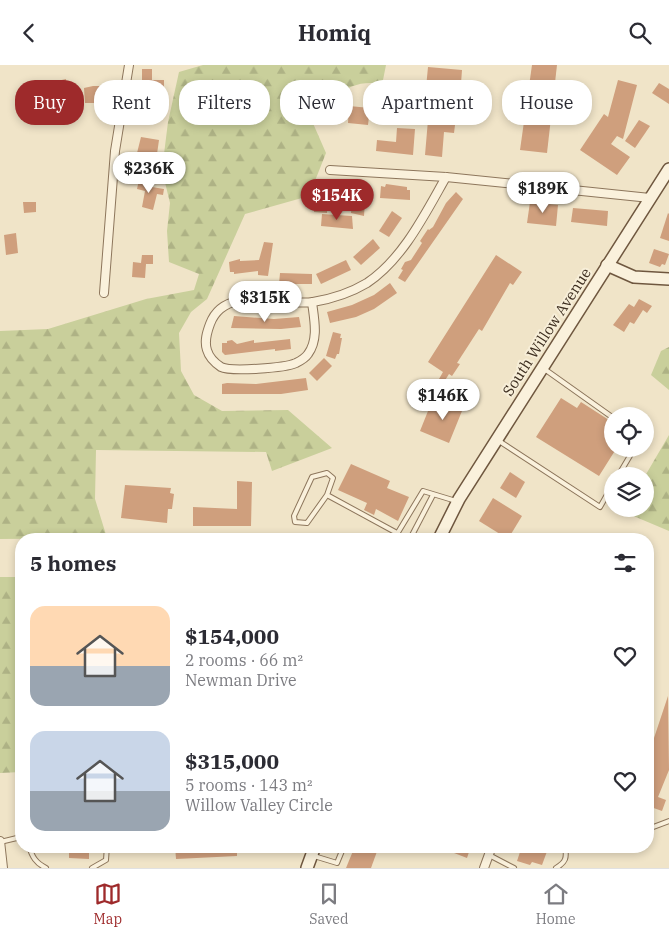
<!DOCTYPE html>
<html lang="en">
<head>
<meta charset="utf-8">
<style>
  :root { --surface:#fff; --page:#f7f7f7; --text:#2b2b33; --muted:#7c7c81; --line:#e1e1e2; --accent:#9e2a2b }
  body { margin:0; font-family:"IBM Plex Serif",serif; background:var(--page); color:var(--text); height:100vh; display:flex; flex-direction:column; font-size:19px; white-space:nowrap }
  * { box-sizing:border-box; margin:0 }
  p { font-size:16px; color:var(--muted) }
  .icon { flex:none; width:28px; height:28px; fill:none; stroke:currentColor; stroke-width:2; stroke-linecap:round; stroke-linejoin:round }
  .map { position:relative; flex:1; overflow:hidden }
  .sheet { position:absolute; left:15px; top:468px; width:639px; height:320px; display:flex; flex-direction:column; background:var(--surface); border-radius:20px; box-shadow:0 2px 8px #0003 }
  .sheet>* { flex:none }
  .banner { position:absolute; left:15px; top:15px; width:640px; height:45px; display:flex; gap:10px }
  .tools { position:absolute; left:604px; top:342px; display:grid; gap:10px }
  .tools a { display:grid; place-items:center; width:50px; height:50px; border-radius:50%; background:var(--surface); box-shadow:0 2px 8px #0003; font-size:25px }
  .price { position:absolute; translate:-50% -42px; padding:0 11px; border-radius:18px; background:#fff; color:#222; font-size:16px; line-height:32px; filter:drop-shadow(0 1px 2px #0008) }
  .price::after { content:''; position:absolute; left:50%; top:30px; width:15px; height:11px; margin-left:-8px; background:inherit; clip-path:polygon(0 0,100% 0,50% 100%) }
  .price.on { background:var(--accent); color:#fff }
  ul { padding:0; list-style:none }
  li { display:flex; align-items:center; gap:15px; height:125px; padding:0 15px }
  li span { display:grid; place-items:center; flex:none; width:140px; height:100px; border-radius:15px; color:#555 }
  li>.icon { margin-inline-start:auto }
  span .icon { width:60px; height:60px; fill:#fffc; stroke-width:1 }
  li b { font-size:21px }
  h2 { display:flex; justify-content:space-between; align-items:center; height:60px; padding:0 15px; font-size:21px }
  .tag { padding:0 18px; border-radius:20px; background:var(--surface); box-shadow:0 2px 8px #0003; font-size:18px; line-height:45px }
  .tag.on { background:var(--accent); color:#fff }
  header { display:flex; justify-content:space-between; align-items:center; height:65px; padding:0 15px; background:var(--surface); font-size:22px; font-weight:800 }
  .menu { display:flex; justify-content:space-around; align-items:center; height:70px; border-top:1px solid var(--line); background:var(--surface); font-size:14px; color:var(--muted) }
  .menu a { display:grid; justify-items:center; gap:2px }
  .menu .on { color:var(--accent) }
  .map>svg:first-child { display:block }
  .forest { fill:url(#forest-firs) }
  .building { fill:#cf9f7d }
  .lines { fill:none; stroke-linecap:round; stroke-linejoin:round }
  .lane-casing { stroke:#8d765c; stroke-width:6 }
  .street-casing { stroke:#8d765c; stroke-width:10 }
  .secondary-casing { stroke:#6f573f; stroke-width:14 }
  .lane { stroke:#faf1dc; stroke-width:4 }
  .street { stroke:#faf1dc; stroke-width:8 }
  .secondary { stroke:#faf1dc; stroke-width:11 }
  .labels { text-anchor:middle; stroke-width:4; stroke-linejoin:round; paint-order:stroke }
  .street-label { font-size:15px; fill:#3d2e20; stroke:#f7eed8 }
</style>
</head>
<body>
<header><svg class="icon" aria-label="back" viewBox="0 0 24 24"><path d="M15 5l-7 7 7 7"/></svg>Homiq<svg class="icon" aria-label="search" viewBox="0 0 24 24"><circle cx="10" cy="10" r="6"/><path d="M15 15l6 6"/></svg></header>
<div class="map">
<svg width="669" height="803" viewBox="0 0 669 803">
  <defs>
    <pattern id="forest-firs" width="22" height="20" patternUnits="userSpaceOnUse" patternTransform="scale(1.25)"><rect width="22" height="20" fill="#c9cf9b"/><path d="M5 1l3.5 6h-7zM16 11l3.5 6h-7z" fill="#aeb285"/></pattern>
  </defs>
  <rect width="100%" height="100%" fill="#f0e4c8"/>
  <g class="forest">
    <path d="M203 0H386L380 30 372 18C345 17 329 37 312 56L326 88 309 131 245 149 207 234 191 247 179 268 181 306 194 330 222 346 288 345 332 383 272 406 266 387 96 385 95 434 107 473 0 474V266L48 264 146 234 194 225 199 209 169 197 167 166 170 138 162 105 168 57 179 7Z"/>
    <polygon points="669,282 669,325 651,310 661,286"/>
    <polygon points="669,370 669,466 624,447 626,444 645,444 645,411"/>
    <polygon points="0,512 21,512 21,707 0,708"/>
  </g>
  <g class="building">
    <polygon points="532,0 557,0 547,88 520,85"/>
    <polygon points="428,2 462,5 460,32 443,30 442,42 457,44 454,68 444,67 442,92 425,90 428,55 423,54"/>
    <polygon points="142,4 152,4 152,15 164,15 164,25 142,24"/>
    <polygon points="66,14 68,35 53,39 52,33 46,34 44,19"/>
    <polygon points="618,15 637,20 623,74 617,71 611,79 630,92 617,110 580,85 604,49 608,52"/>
    <polygon points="659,18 669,24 669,39 652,28"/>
    <polygon points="93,21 103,21 105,23 105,38 85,38 84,23"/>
    <polygon points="349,41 370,43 368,60 348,58"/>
    <polygon points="639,55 650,61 635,83 625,76"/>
    <polygon points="397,63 415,64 413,90 376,86 377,75 396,77"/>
    <polygon points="141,72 159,75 157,89 152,88 150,98 135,96"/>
    <polygon points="139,115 153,117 152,122 164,124 163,130 157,129 153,145 142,142 145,126 137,124"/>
    <polygon points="316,115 328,115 327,121 329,121 327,148 314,147"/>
    <polygon points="356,119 366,120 364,151 351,148 353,123 356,124"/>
    <polygon points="386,119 407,122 407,125 410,125 410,135 380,133 381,121 385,122"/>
    <polygon points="456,127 463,134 405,217 398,213 403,205 401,204 405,197 411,195 422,178 420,176 428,164 429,165 433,162 446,138"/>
    <polygon points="23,137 36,137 36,147 24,148"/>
    <polygon points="530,137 558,140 556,161 527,158"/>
    <polygon points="573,143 608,146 607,161 571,157"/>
    <polygon points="392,146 402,153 389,172 379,166"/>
    <polygon points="668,148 669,149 669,176 660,173"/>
    <polygon points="322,149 352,151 353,164 321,161"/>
    <polygon points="16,168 18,188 6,190 4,170"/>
    <polygon points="373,174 380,183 361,200 353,192"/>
    <polygon points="264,177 273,178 268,211 258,210 258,206 234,209 234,207 230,207 229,197 240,194 240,196 259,195"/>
    <polygon points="654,184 669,189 665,200 662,199 660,202 649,198"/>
    <polygon points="142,190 153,190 153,199 146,199 145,213 132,212 133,197 141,198"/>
    <polygon points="496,190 522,207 513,220 510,218 482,266 479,264 457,298 460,299 452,311 449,309 444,317 439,314 443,307 428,297"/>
    <polygon points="346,195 351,205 321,219 316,209"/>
    <polygon points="280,208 312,209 312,219 279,219"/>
    <polygon points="390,218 397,228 374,244 356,252 330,258 327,247 352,240 374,230"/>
    <polygon points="639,234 652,241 647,248 643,245 634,259 630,257 624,267 613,260 629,239 634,242"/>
    <polygon points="234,251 274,254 299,252 301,262 281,264 231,263"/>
    <polygon points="333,267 341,269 340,273 342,273 339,289 337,289 335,294 326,291"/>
    <polygon points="290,274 291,284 275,286 275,284 225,290 222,287 222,278 227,278 227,276 232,275 237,279 254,275 254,278"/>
    <polygon points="324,293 332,301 317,316 309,308"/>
    <polygon points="306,313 308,325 281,329 222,329 222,319 227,318 256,319"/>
    <polygon points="445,333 464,341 449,378 420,366 430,341 440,345"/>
    <polygon points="561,333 577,343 581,337 612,357 612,384 616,384 599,411 536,372"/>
    <polygon points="351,399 390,416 387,423 409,432 398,456 376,444 374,450 364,445 367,438 338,425"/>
    <polygon points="510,407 525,417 516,433 500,423"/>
    <polygon points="237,416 252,417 251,461 193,461 193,442 237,444"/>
    <polygon points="125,420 171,423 170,428 174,429 172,444 168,444 167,458 121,453"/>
    <polygon points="493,433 522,451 508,474 479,456"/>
    <polygon points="668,631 669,705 658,732 666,735 662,746 648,741 648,671 654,673"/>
    <polygon points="69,781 89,781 89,794 69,793"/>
    <polygon points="175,781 237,781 237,791 176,794"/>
    <polygon points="355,781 379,781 371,803 346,803"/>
    <polygon points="436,781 471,781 467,793"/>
    <polygon points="522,781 549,781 542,800 532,797 530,800 517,796"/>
  </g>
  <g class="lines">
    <g class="lane-casing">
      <g id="lane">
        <polyline points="543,303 612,352"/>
        <polyline points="499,376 600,442 612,421"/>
        <polyline points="618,411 634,384"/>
        <polyline points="327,430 307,458 295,457 294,451 312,412 327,408 333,413 327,430 397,468"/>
        <polyline points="394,474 423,426 456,436"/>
        <polyline points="410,474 433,430"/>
        <polyline points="648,764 669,756"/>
        <polyline points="0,777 21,772"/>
        <path d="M29 781C32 792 36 798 46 803"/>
        <polyline points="489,790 514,803"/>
        <polyline points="314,791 337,798 344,781"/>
        <polyline points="92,803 106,795 107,781"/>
        <path d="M556 803C566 797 567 793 565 781"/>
      </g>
    </g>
    <g class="street-casing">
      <g id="street">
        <polyline points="330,105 446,112 650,133"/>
        <polyline points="104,228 115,86 129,0"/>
        <path d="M312 237C314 254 319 274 308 289 306 292 300 296 296 298 285 303 231 307 221 302 215 298 209 292 207 285 204 276 207 267 210 259 225 218 282 242 313 237 331 234 352 227 367 218 403 194 425 149 446 112"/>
        <polyline points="0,776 3,803"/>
        <polyline points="484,803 492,781"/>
      </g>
    </g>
    <g class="secondary-casing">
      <g id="secondary">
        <polyline points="607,200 634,212 669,214"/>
        <polyline points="439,474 459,434 669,104"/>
        <polyline points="307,803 315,781"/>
      </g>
    </g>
    <use href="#lane" class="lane"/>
    <use href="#street" class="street"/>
    <use href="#secondary" class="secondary"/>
  </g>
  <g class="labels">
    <g class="street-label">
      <text transform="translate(547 267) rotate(-57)" y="5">South Willow Avenue</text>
    </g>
  </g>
</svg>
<div class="tools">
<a><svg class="icon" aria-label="locate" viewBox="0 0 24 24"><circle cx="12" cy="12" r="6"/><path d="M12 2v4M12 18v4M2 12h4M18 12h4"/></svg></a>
<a><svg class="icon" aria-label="layers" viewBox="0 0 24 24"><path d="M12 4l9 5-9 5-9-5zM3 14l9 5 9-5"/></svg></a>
</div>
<b class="price" style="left:149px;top:129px">$236K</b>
<b class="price" style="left:543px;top:149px">$189K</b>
<b class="price on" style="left:337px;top:156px">$154K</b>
<b class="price" style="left:265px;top:258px">$315K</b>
<b class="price" style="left:443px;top:356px">$146K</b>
<div class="banner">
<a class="tag on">Buy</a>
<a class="tag">Rent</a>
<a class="tag">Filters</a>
<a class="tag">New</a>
<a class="tag">Apartment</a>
<a class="tag">House</a>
</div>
<section class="sheet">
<h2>5 homes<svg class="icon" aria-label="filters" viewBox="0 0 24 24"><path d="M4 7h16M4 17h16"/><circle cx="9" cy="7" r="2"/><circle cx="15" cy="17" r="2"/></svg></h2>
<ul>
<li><span style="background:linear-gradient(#ffd9b3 60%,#9aa5b1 0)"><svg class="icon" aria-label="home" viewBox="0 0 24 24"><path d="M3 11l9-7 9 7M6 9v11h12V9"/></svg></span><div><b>$154,000</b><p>2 rooms · 66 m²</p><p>Newman Drive</p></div><svg class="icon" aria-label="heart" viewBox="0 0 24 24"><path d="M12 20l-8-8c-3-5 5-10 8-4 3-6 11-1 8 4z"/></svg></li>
<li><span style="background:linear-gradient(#c9d6e8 60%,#9aa5b1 0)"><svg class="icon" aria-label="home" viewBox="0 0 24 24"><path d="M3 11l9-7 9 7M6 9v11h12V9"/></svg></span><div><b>$315,000</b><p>5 rooms · 143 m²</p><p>Willow Valley Circle</p></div><svg class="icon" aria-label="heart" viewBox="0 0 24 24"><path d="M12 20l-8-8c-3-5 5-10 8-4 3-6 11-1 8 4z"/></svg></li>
</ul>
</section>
</div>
<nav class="menu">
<a class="on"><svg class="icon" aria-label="map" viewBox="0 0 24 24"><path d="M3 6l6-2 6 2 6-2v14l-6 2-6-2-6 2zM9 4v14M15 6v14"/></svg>Map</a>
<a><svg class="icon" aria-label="saved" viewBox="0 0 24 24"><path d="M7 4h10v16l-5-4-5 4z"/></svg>Saved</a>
<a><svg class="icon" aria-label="home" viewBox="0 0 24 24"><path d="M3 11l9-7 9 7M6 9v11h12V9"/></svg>Home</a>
</nav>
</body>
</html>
